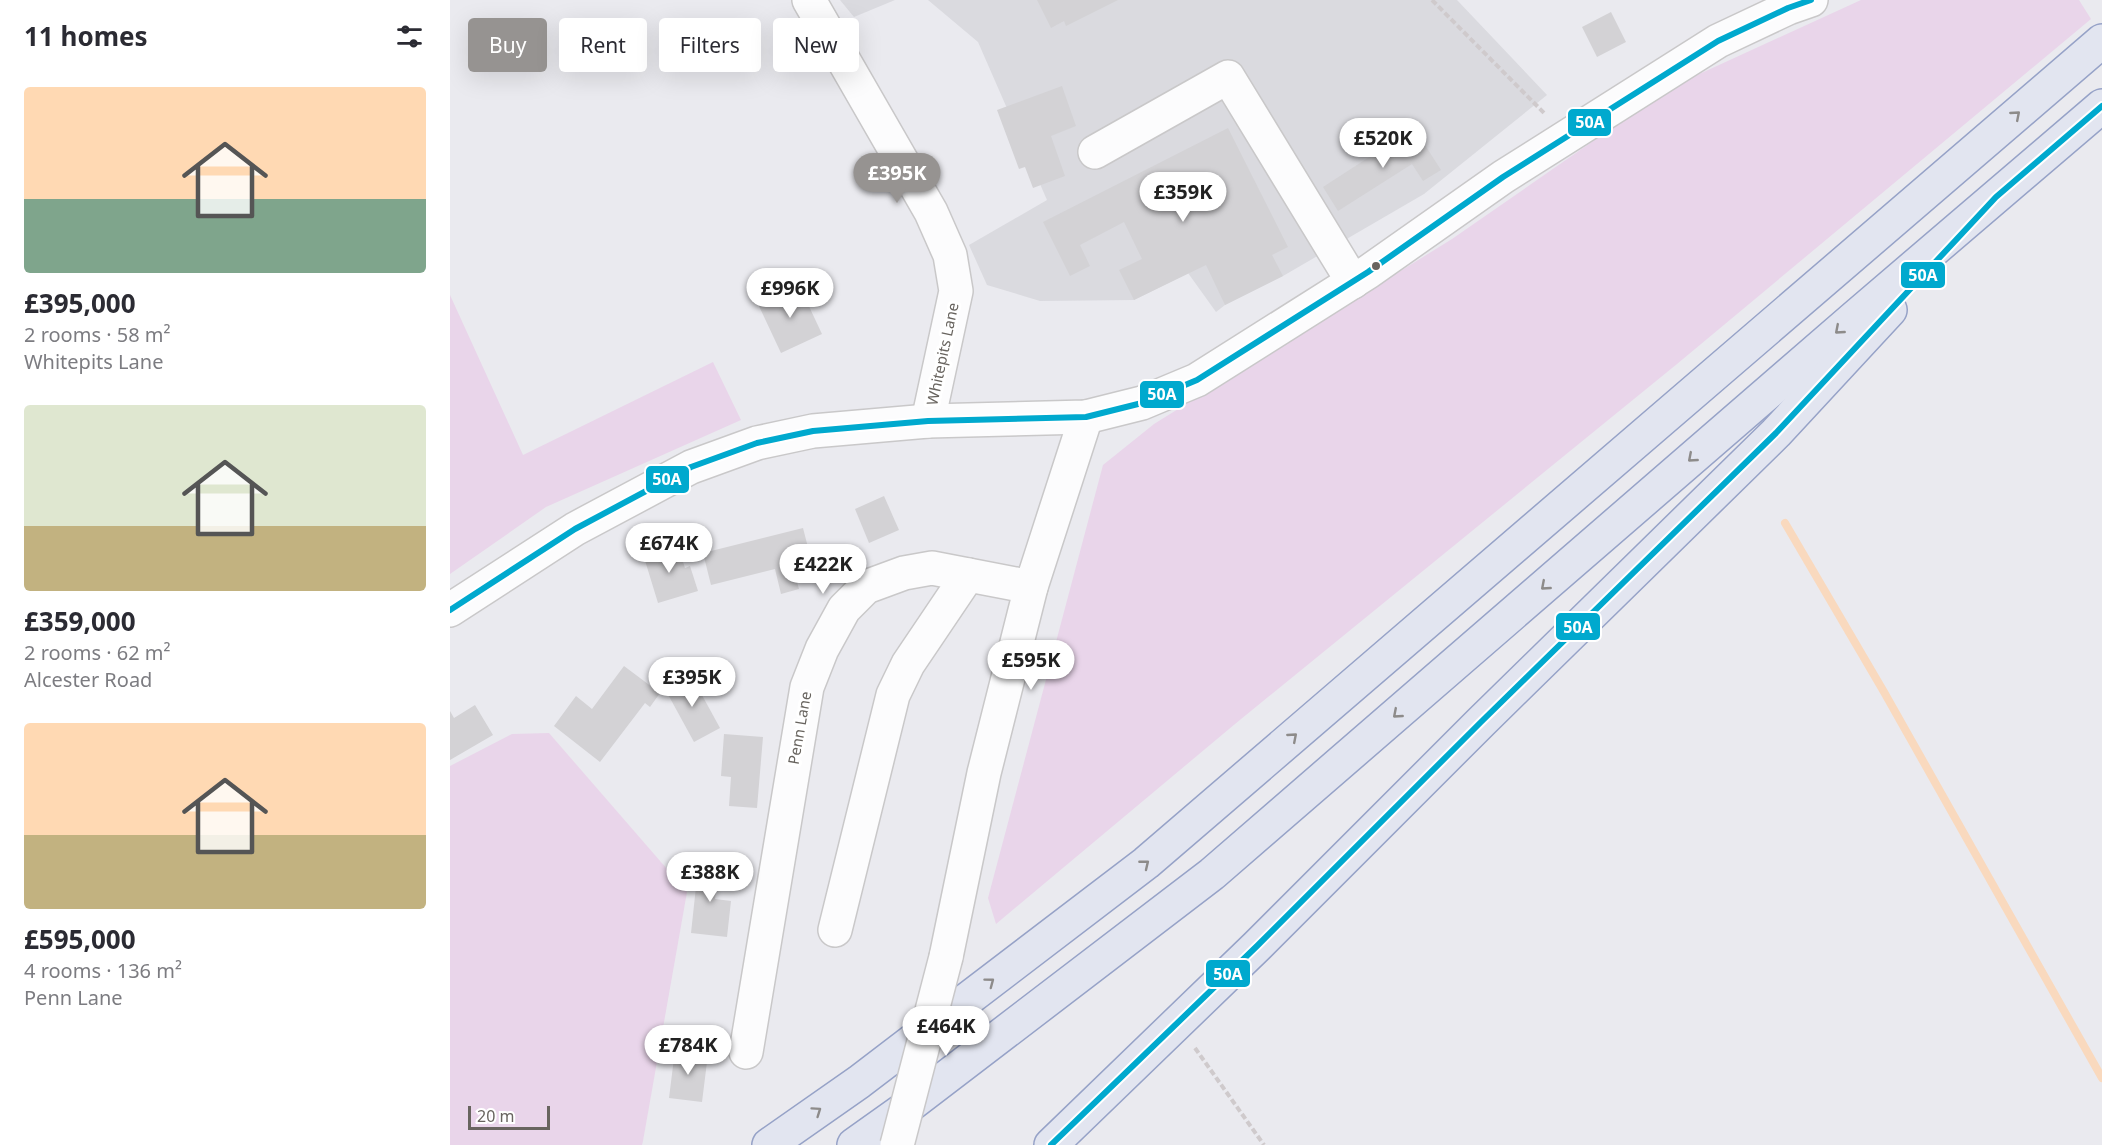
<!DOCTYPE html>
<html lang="en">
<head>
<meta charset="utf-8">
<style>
  :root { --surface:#fff; --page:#f7f7f7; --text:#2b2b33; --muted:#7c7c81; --accent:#969391 }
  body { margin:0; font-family:"Noto Sans",sans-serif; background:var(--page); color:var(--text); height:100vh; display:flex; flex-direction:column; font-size:22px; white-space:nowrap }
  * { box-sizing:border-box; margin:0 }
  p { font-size:20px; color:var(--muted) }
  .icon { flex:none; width:33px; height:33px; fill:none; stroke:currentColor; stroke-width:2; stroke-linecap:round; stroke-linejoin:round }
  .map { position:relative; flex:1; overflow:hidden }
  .side { display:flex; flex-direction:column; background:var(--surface); width:450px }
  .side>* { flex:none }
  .hud { position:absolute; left:18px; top:18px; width:570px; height:54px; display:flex; gap:12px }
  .scale { position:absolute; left:18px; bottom:15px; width:82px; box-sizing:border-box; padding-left:6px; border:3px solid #68645f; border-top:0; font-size:16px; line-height:21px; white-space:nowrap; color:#68645f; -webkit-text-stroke:4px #fff; paint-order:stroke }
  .price { position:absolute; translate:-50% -51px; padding:0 14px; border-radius:21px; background:#fff; color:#222; font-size:20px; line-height:39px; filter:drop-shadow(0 2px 3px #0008) }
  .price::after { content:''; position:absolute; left:50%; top:36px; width:18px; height:14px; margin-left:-9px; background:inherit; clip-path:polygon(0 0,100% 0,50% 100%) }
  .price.selected { background:var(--accent); color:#fff }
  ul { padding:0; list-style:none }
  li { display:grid; align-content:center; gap:12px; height:318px; padding:0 24px }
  li span { display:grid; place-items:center; height:186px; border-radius:6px; color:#555 }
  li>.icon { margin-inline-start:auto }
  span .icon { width:108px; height:108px; fill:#fffc; stroke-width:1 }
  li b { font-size:26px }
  h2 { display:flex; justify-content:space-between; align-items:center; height:72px; padding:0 24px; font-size:26px }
  .chip { padding:0 21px; border-radius:6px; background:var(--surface); box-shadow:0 6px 24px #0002; font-size:21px; line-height:54px }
  .chip.selected { background:var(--accent); color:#fff }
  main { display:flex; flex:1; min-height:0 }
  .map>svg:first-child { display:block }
  .industrial { fill:#dadadf }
  .green { fill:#e9d5ea }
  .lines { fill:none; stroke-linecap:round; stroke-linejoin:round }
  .stream { stroke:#f9d9be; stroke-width:8 }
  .building { fill:#d3d2d5 }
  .minor-casing { stroke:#c9c8c9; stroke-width:36 }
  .highway-casing { stroke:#96a2c7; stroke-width:36 }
  .path { stroke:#cfcacc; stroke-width:4; stroke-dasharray:6 3; stroke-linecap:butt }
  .minor { stroke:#fcfcfd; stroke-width:33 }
  .highway { stroke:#e2e5f0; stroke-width:33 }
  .minor-bridge-casing { stroke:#c9c8c9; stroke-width:36; stroke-linecap:butt }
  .minor-bridge { stroke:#fcfcfd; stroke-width:33 }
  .bus-1-casing { stroke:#fff; stroke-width:10 }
  .bus-1 { stroke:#00a9ce; stroke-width:6 }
  .oneway { stroke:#8d8b8a }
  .bus-dot { fill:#68645f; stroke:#fff; stroke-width:2 }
  .labels { text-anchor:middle; stroke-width:6; stroke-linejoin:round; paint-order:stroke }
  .street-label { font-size:15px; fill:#68645f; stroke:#fff }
  .line-badge { stroke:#fff; stroke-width:2 }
  .badge-label { font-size:16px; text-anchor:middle; font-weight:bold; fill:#fff }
</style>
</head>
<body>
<main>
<section class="side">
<h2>11 homes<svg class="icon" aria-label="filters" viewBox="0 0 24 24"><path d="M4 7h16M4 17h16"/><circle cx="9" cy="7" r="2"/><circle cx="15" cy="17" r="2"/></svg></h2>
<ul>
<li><span style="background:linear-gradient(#ffd9b3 60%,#7fa58c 0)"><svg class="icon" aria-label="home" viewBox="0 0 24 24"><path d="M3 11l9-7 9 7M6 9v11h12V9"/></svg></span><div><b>£395,000</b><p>2 rooms · 58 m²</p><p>Whitepits Lane</p></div></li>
<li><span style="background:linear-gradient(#dfe7d0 65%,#c2b280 0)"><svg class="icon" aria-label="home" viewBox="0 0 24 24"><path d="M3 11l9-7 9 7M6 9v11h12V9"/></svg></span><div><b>£359,000</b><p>2 rooms · 62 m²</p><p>Alcester Road</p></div></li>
<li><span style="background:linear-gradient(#ffd9b3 60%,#c2b280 0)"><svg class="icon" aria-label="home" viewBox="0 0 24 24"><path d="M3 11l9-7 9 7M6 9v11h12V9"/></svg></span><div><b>£595,000</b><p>4 rooms · 136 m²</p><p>Penn Lane</p></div></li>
</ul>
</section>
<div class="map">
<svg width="1652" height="1145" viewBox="0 0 1652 1145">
  <rect width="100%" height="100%" fill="#eaeaef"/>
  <g class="industrial">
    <polygon points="390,0 445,0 404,17"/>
    <polygon points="478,0 1007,0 1097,95 974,194 833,276 775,305 766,312 738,273 684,300 590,301 537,285 519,245 597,200 528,42"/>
  </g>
  <g class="green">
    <polygon points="1411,0 1629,0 1641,19 1227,364 785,724 546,924 538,898 653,465 704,424 1002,239 1221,87"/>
    <polygon points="0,295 73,455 263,362 291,420 96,507 0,574"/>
    <polygon points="99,733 237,892 193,1141 192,1145 0,1145 0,766 62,734"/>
  </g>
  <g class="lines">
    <polyline class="stream" points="1335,523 1434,692 1652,1078"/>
  </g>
  <g class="building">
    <polygon points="587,0 668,0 616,26 614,21 601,28"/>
    <polygon points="1161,12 1176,42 1147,57 1132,27"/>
    <polygon points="612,86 626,126 601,136 615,176 583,188 575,167 569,169 547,110"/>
    <polygon points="778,128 838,247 822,255 833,276 775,305 756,265 684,300 669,270 692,259 674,222 630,245 640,266 620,276 593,222"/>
    <polygon points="964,128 991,170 973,181 962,164 888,211 873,187"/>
    <polygon points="349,285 372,334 331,353 308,304"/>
    <polygon points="434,496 449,530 419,543 405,509"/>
    <polygon points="353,528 361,559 342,563 349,589 331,594 325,569 261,585 253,553"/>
    <polygon points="227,543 235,568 240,566 248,591 208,603 193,554"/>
    <polygon points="174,666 210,693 200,707 195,703 150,762 104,726 126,696 142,709"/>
    <polygon points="241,675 270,728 244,742 215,689"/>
    <polygon points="25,705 43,735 0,760 0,711 4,718"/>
    <polygon points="274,734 313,737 307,808 279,806 281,777 271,776"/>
    <polygon points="249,859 270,861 265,899 281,901 277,937 241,933"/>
    <polygon points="225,1050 258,1054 252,1102 219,1098"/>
  </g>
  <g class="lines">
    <g class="minor-casing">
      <g id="minor">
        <polyline points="359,0 481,212 500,255 506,291 478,421"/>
        <polyline points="645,152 778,77 903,282"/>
        <polyline points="0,610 125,529 241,467 307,443 363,431 478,421 636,417 692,403 747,380 918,272 1053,177 1268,41 1338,8 1361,0"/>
        <polyline points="385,930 443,695 458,664 518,575"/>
        <polyline points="496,957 534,773 581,587 636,417"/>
        <polyline points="296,1052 357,687 372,649 394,609 416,587 454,573 482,568 581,587"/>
      </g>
    </g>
    <g class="highway-casing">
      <g id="highway">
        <polyline points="319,1145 409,1082 696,863 1652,41"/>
        <polyline points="404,1145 456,1108 762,874 1404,318 1652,106"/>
        <polyline points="601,1145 807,946 1031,722 1326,433 1440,310"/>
      </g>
    </g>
    <g class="path">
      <polyline points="982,0 1096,115"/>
      <polyline points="745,1048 814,1145"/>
    </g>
    <use href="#minor" class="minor"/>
    <use href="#highway" class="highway"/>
    <g class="minor-bridge-casing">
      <polyline id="minor-bridge" points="447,1145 496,957"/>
    </g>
    <use href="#minor-bridge" class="minor-bridge"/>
    <g class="bus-1-casing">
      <g id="bus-1">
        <polyline points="0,610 125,529 241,467 307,443 363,431 478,421 636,417 692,403 747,380 918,272 1053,177 1268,41 1338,8 1361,0"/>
        <polyline points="601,1145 807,946 1031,722 1326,433 1546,197 1652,106"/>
      </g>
    </g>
    <use href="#bus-1" class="bus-1"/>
  </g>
  <defs><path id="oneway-chevron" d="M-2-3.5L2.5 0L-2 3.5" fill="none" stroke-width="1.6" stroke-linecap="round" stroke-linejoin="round" transform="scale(1.5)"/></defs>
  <g class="oneway">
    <use href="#oneway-chevron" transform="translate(1566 115) rotate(-41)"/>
    <use href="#oneway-chevron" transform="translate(1389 330) rotate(139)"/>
    <use href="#oneway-chevron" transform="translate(1242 458) rotate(139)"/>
    <use href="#oneway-chevron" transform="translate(1095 586) rotate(139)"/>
    <use href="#oneway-chevron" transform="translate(947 714) rotate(139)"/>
    <use href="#oneway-chevron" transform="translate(843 737) rotate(-41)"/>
    <use href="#oneway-chevron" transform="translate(695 864) rotate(-39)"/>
    <use href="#oneway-chevron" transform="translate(540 982) rotate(-37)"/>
    <use href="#oneway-chevron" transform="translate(367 1111) rotate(-35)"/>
  </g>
  <circle class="bus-dot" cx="926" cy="266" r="5"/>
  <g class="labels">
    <g class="street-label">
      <text transform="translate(493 354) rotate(-78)" y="5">Whitepits Lane</text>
      <text transform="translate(350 728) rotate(-80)" y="5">Penn Lane</text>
    </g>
  </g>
  <g class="line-badge">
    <rect x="1117" y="108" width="45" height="29" rx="6" fill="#00a9ce"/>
    <rect x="1450" y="261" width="46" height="28" rx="6" fill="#00a9ce"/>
    <rect x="689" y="380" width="46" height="29" rx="6" fill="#00a9ce"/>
    <rect x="195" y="465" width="45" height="29" rx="6" fill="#00a9ce"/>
    <rect x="1105" y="612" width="46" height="29" rx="6" fill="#00a9ce"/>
    <rect x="755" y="959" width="46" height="29" rx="6" fill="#00a9ce"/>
  </g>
  <g class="badge-label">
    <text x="1140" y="128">50A</text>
    <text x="1473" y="281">50A</text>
    <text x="712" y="400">50A</text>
    <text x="217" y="485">50A</text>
    <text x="1128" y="633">50A</text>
    <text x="778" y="980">50A</text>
  </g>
</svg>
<div class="scale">20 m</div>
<b class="price" style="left:933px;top:169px">£520K</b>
<b class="price selected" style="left:447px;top:204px">£395K</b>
<b class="price" style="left:733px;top:223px">£359K</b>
<b class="price" style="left:340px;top:319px">£996K</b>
<b class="price" style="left:219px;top:574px">£674K</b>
<b class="price" style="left:373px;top:595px">£422K</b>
<b class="price" style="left:581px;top:691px">£595K</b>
<b class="price" style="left:242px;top:708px">£395K</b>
<b class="price" style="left:260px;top:903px">£388K</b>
<b class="price" style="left:496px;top:1057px">£464K</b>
<b class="price" style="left:238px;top:1076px">£784K</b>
<div class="hud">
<a class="chip selected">Buy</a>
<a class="chip">Rent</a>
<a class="chip">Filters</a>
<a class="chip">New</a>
</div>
</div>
</main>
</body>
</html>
